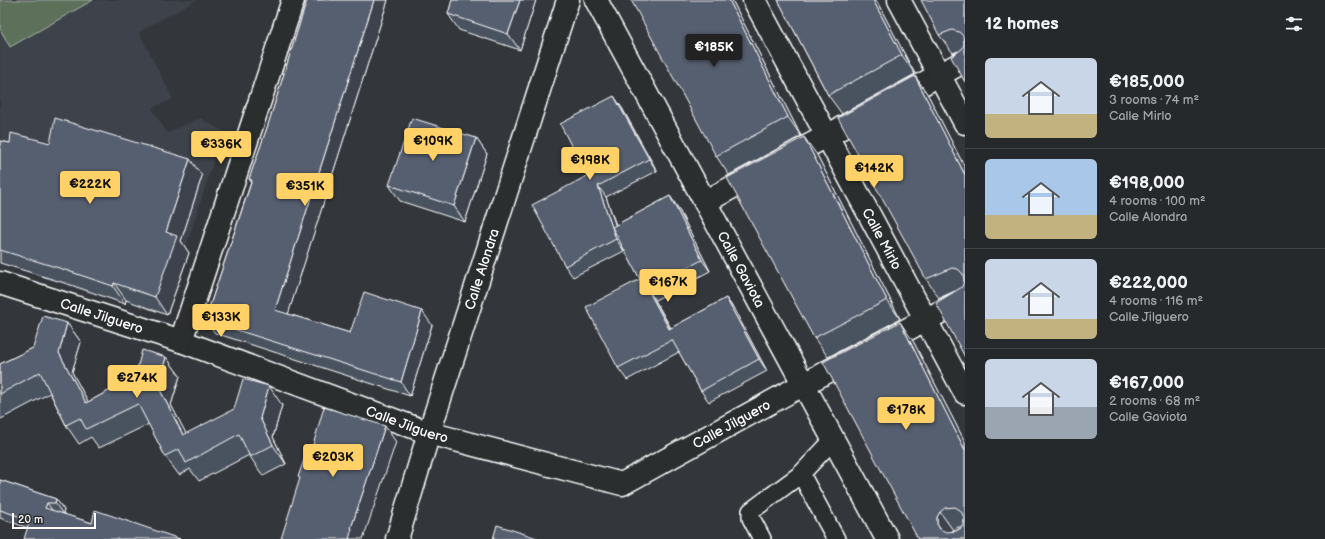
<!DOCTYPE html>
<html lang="en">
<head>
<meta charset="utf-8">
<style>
  :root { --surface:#26292c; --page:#323538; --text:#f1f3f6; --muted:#a4a6a9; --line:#424548; --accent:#ffd166 }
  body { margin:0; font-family:"Balsamiq Sans",sans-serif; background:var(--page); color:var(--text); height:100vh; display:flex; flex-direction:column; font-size:15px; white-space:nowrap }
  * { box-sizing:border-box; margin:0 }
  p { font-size:13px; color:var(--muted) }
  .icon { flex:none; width:22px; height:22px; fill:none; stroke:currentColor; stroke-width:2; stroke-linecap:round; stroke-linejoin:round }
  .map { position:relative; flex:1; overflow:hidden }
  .sheet { display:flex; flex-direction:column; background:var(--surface); width:360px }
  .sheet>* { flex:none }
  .scale { position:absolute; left:12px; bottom:10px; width:84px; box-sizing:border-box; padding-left:4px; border:2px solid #fff; border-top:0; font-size:11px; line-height:14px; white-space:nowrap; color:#fff; -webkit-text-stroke:3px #2a2d2e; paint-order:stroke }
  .price { position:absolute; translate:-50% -34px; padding:0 9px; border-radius:4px; background:var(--accent); color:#111; font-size:13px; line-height:26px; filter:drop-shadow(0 1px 2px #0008) }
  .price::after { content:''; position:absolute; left:50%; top:24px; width:12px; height:9px; margin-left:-6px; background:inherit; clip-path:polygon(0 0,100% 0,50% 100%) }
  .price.active { background:#222; color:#fff }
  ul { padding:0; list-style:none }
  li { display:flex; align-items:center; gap:12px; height:100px; padding:0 20px }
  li+li { border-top:1px solid var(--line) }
  li span { display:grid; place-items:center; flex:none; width:112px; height:80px; border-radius:6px; color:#555 }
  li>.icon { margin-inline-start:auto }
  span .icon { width:48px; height:48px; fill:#fffc; stroke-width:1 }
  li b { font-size:17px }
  h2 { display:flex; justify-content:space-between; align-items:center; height:48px; padding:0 20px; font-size:17px }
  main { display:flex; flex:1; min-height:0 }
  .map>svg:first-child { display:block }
  .built { fill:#3e434b }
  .green { fill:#5b705a; stroke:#adb8ac }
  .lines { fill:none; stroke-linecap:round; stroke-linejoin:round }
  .service-casing { stroke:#fff; stroke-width:20 }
  .pedestrian-casing { stroke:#fff; stroke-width:25 }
  .minor-casing { stroke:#fff; stroke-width:25 }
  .service { stroke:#2a2d2e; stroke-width:17 }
  .pedestrian { stroke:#2a2d2e; stroke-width:22 }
  .minor { stroke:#2a2d2e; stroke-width:22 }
  .wall { fill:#4a5260; stroke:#fff; fill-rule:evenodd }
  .shaded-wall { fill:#3c424e; stroke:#fff }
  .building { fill:#565f70; stroke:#fff; fill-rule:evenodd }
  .labels { text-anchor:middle; stroke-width:3; stroke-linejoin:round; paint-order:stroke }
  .street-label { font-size:14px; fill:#fff; stroke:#2a2d2e }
</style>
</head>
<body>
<main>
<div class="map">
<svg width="965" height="539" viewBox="0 0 965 539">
  <rect width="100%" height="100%" fill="#33373b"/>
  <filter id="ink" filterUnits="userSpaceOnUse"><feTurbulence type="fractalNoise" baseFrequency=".025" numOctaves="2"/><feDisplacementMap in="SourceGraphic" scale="8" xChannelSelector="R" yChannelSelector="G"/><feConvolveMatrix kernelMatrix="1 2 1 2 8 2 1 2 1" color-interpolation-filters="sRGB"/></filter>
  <g filter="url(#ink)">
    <polygon class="built" points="0,0 197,0 139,32 173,99 152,108 167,133 200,118 223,131 185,250 116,225 90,294 0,262"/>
    <polygon class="green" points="0,0 93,0 10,47 0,29"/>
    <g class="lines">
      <g class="service-casing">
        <g id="service">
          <polyline points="801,474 836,539"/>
          <polyline points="762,539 751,518 751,511 801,474 833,440"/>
        </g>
      </g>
      <g class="pedestrian-casing">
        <polyline id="pedestrian" points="705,202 965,61"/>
      </g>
      <g class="minor-casing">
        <g id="minor">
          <path id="s1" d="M596 0 887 539"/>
          <path id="s2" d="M754 0 965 393"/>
          <polyline points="899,0 965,123"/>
          <path id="s3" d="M0 283 181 341 429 433 622 484 804 384 965 299"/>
          <polyline points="181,341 293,0"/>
          <path id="s4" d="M397 539 429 433 568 0"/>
        </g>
      </g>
      <use href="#service" class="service"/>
      <use href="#pedestrian" class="pedestrian"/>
      <use href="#minor" class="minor"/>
    </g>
    <g class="wall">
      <polygon points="307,0 388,0 288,314 350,333 432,325 410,396 215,333 205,320 251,182 249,179 268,125"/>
      <polygon points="452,0 536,0 520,50 459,30 448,14"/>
      <polygon points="732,0 801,136 729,175 716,156"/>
      <polygon points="778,0 876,0 915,74 842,114 828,95"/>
      <polygon points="965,0 965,82 958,51 953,53 939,35"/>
      <polygon points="915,76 928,95 965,168 965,357 955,291 939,298 926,279"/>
      <polygon points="622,108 657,171 606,197 616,225 670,196 678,208 710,271 655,300 671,328 726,298 734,309 767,371 709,402 701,391 679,352 627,380 618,368 640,279 623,247 624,251 573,277 565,266 587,176"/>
      <polygon points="476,138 487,154 465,222 400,201 389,185"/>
      <polygon points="0,141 10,143 50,143 202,176 181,241 189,253 167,315 126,300 125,304 71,285 0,263"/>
      <polygon points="817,155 900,319 828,357 814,338"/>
      <polygon points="67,323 81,342 72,372 88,402 135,377 166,357 180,376 171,405 186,434 282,405 273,437 286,464 263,476 249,455 199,481 190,469 179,475 165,456 149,424 99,448 91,437 79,444 66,425 50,393 1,419 0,418 0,364 33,348"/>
      <path d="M913 341 965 442V539H918ZM958 527H961L956 531H953Z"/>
      <polygon points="0,480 56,499 64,510 63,514 92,523 180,539 28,528 0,518"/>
    </g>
    <g class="shaded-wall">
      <polygon points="374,0 388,0 285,324 275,310"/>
      <polygon points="520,0 536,0 520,50 508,34"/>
      <polygon points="729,0 732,0 801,136 788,117"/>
      <polygon points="873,0 876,0 915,74 902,55"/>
      <polygon points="915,76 928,95 965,168 965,175"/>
      <polygon points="614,96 622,108 657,171 649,159"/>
      <polygon points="804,137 817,155 900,319 887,300"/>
      <polygon points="476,138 487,154 465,222 454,206"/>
      <polygon points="190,159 202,176 181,241 189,253 167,315 155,297 166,232"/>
      <polygon points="598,186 606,197 624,251 616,239"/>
      <polygon points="670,196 678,208 710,271 702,260"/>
      <polygon points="114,283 126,300 125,304 113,286"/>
      <polygon points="647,288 655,300 677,341 669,329"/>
      <polygon points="726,298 734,309 767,371 759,359"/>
      <polygon points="422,311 432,325 410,396 401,382"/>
      <polygon points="900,322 913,341 965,442 965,450"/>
      <polygon points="67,323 81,342 72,372 99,422 86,403 59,353"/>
      <polygon points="166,357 180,376 171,405 197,454 183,435 158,386"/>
      <polygon points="269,386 282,405 273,437 286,464 273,445 260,418"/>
      <polygon points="385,426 396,442 363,539 349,539 351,528"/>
      <polygon points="56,499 64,510 63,514 55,503"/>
      <polygon points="47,503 55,514 45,508"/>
      <polygon points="940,512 953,530 950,536 947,539 937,524 937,517"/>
    </g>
    <g class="building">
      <polygon points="307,0 374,0 275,310 350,333 364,292 422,311 401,382 205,320 252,180 249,179 268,125"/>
      <polygon points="452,0 520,0 508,34 448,14"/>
      <polygon points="631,0 729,0 788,117 716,156"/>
      <polygon points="778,0 873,0 902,55 828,95"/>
      <polygon points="921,0 965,0 965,82 951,57 963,48 964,43 963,36 959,32 952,30 939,35"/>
      <polygon points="915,76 965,175 965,357 936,303 962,287 964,281 963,274 958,269 952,268 926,279 838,118"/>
      <polygon points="614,96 649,159 598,186 616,239 565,266 532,205 587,176 560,124"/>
      <polygon points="55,118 190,159 166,232 177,236 155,297 114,283 113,286 59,268 0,250 0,141 10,143 11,133 50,143"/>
      <polygon points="412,118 476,138 454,206 389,185"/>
      <polygon points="804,137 887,300 814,338 727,178"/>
      <polygon points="670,196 702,260 647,288 669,329 726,298 759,359 701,391 672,340 618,368 586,307 640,279 612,227"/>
      <polygon points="43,316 67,323 59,353 86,403 135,377 142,350 166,357 158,386 183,435 234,409 243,379 269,386 260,418 273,445 250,457 239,434 186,463 179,449 165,456 138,404 86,429 80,418 66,425 40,372 0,394 0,364 33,348"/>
      <path d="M900 322 965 450V539H918L823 362ZM955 507 960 510 963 515 964 522 961 528 956 531 946 532 940 529 937 524V517L940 512 945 508Z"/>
      <polygon points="324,407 385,426 351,528 352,528 349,539 281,539 300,478 298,477 307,451 311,452"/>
      <polygon points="0,480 56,499 55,503 47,503 45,508 92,523 95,510 180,539 24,539 30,520 0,510"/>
      <polygon points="497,525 540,539 493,539"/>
    </g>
  </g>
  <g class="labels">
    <g class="street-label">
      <text dy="5" stroke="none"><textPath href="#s2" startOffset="271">Calle Mirlo</textPath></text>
      <text dy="5" stroke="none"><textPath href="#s4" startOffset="283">Calle Alondra</textPath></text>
      <text dy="5" stroke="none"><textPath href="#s1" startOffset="306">Calle Gaviota</textPath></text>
      <text dy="5" stroke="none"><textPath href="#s3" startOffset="107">Calle Jilguero</textPath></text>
      <text dy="5" stroke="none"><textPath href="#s3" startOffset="431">Calle Jilguero</textPath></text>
      <text dy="5" stroke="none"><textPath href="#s3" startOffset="779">Calle Jilguero</textPath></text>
    </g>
  </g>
</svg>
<div class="scale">20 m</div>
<b class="price active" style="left:714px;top:68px">€185K</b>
<b class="price" style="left:433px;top:162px">€109K</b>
<b class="price" style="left:221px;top:165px">€336K</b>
<b class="price" style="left:590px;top:181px">€198K</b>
<b class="price" style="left:874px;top:189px">€142K</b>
<b class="price" style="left:90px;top:205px">€222K</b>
<b class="price" style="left:305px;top:207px">€351K</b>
<b class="price" style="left:668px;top:303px">€167K</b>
<b class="price" style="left:221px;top:338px">€133K</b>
<b class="price" style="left:137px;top:399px">€274K</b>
<b class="price" style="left:906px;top:431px">€178K</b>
<b class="price" style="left:333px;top:478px">€203K</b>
</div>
<section class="sheet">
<h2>12 homes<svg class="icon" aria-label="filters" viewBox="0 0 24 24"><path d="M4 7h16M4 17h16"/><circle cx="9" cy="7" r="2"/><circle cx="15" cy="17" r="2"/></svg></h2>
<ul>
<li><span style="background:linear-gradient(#c9d6e8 70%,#c2b280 0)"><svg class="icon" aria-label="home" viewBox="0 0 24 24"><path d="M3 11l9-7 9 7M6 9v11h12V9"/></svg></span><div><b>€185,000</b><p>3 rooms · 74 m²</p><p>Calle Mirlo</p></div></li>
<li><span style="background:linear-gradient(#a9c7e8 70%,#c2b280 0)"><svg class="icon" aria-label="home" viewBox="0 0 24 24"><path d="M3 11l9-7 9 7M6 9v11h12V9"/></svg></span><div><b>€198,000</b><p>4 rooms · 100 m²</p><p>Calle Alondra</p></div></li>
<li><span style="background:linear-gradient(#c9d6e8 75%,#c2b280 0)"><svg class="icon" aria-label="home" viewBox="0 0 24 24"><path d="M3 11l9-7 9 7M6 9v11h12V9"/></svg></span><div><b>€222,000</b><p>4 rooms · 116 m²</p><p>Calle Jilguero</p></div></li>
<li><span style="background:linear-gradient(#c9d6e8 60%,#9aa5b1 0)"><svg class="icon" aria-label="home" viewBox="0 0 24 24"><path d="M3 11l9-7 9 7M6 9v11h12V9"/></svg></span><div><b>€167,000</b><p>2 rooms · 68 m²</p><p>Calle Gaviota</p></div></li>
</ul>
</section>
</main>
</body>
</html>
